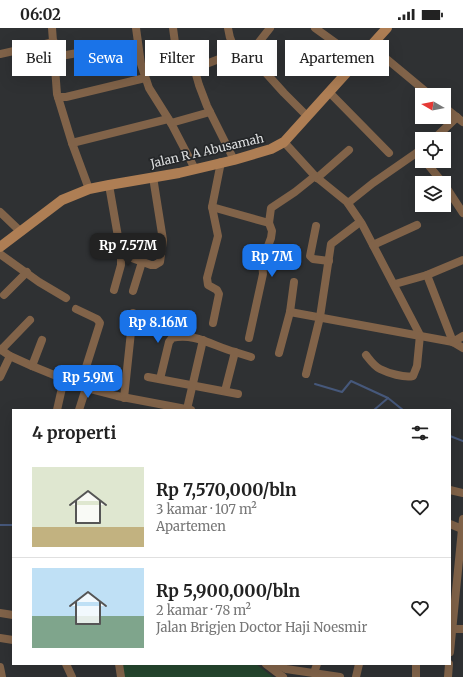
<!DOCTYPE html>
<html lang="id">
<head>
<meta charset="utf-8">
<style>
  :root { --surface:#fff; --page:#f6f6f6; --text:#222; --muted:#767676; --line:#e0e0e0; --accent:#1a73e8 }
  body { margin:0; font-family:Merriweather,serif; background:var(--page); color:var(--text); height:100vh; display:flex; flex-direction:column; font-size:15px; white-space:nowrap }
  * { box-sizing:border-box; margin:0 }
  p { font-size:13px; color:var(--muted) }
  .icon { flex:none; width:22px; height:22px; fill:none; stroke:currentColor; stroke-width:2; stroke-linecap:round; stroke-linejoin:round }
  .map { position:relative; flex:1; overflow:hidden }
  .panel { position:absolute; left:12px; top:381px; width:439px; height:256px; display:flex; flex-direction:column; background:var(--surface); border-radius:0px; box-shadow:0 4px 16px #0002 }
  .panel>* { flex:none }
  .banner { position:absolute; left:12px; top:12px; width:439px; height:36px; display:flex; gap:8px }
  .needle { width:26px; rotate:279deg }
  .fabs { position:absolute; left:415px; top:60px; display:grid; gap:8px }
  .fabs a { display:grid; place-items:center; width:36px; height:36px; border-radius:0px; background:var(--surface); box-shadow:0 4px 16px #0002; font-size:20px }
  .price { position:absolute; translate:-50% -34px; padding:0 9px; border-radius:8px; background:var(--accent); color:#fff; font-size:13px; line-height:26px; filter:drop-shadow(0 1px 2px #0008) }
  .price::after { content:''; position:absolute; left:50%; top:24px; width:12px; height:9px; margin-left:-6px; background:inherit; clip-path:polygon(0 0,100% 0,50% 100%) }
  .price.on { background:#222; color:#fff }
  ul { padding:0; list-style:none }
  li { display:flex; align-items:center; gap:12px; height:100px; padding:0 20px }
  li+li { border-top:1px solid var(--line) }
  li span { display:grid; place-items:center; flex:none; width:112px; height:80px; border-radius:0px; color:#555 }
  li>.icon { margin-inline-start:auto }
  span .icon { width:48px; height:48px; fill:#fffc; stroke-width:1 }
  li b { font-size:17px }
  h2 { display:flex; justify-content:space-between; align-items:center; height:48px; padding:0 20px; font-size:17px }
  .tag { padding:0 14px; border-radius:0px; background:var(--surface); box-shadow:0 4px 16px #0002; font-size:14px; line-height:36px }
  .tag.on { background:var(--accent); color:#fff }
  .status { display:flex; justify-content:space-between; align-items:center; height:28px; padding:0 20px; background:var(--surface); direction:ltr }
  .status svg { height:11px; fill:currentColor }
  .map>svg:first-child { display:block }
  .green { fill:#25462e }
  .lines { fill:none; stroke-linecap:round; stroke-linejoin:round }
  .stream { stroke:#46587b; stroke-width:2 }
  .street { stroke:#816349; stroke-width:8 }
  .secondary { stroke:#ae7e54; stroke-width:10 }
  .labels { text-anchor:middle; stroke-width:3.5; stroke-linejoin:round; paint-order:stroke }
  .street-label { font-size:12px; fill:#dddfe0; stroke:#252729 }
</style>
</head>
<body>
<div class="status"><b>06:02</b><svg viewBox="0 0 49 12"><path d="M0 12V9h3v3zM5 12V6h3v6zM10 12V3h3v9zM15 12V0h3v12zM26 1h20v11H26zM47 4h2v5h-2z"/></svg></div>
<div class="map">
<svg width="463" height="649" viewBox="0 0 463 649">
  <rect width="100%" height="100%" fill="#2f3133"/>
  <polygon class="green" points="120,636 256,636 273,649 123,649"/>
  <g class="lines">
    <g class="stream">
      <polyline points="315,356 342,364 351,353 388,370 403,382"/>
      <polyline points="374,382 388,370"/>
      <polyline points="450,408 463,413"/>
      <polyline points="0,497 13,497"/>
    </g>
    <g class="street">
      <polyline points="52,0 57,66 72,115 89,161"/>
      <polyline points="136,0 141,36 149,60 171,95 195,141"/>
      <polyline points="173,0 178,37"/>
      <path d="M228 0C229 9 235 27 244 30L248 28 270 0"/>
      <polyline points="315,0 358,31"/>
      <polyline points="371,18 430,67"/>
      <polyline points="0,26 54,14"/>
      <polyline points="55,29 111,19"/>
      <polyline points="266,45 284,65 307,88"/>
      <polyline points="329,64 389,125"/>
      <polyline points="58,69 66,69 145,50"/>
      <polyline points="444,79 463,94"/>
      <polyline points="171,95 210,84"/>
      <polyline points="434,111 457,89"/>
      <path d="M284 114 315 148 347 174 362 196 420 307 417 338 413 348C404 350 388 345 380 341 374 338 370 332 366 327"/>
      <polyline points="72,115 168,91"/>
      <polyline points="234,132 207,78 199,57 195,43 196,41 201,38 237,24"/>
      <polyline points="425,133 443,155"/>
      <polyline points="317,150 349,122"/>
      <polyline points="444,156 463,185"/>
      <polyline points="109,157 121,226 121,237 114,262"/>
      <polyline points="348,175 373,155 422,121"/>
      <polyline points="212,179 269,195 271,180 295,164 315,148"/>
      <polyline points="0,184 21,204"/>
      <polyline points="316,198 310,228 313,231 329,233"/>
      <polyline points="373,217 417,197"/>
      <polyline points="0,226 39,254 66,270"/>
      <polyline points="121,226 151,237 155,237 160,234 163,212 153,149"/>
      <polyline points="427,247 453,314"/>
      <polyline points="395,256 427,247 463,232"/>
      <polyline points="133,263 142,234"/>
      <polyline points="4,267 27,244"/>
      <polyline points="76,281 97,291 100,295 80,358"/>
      <polyline points="290,284 453,314 463,320"/>
      <polyline points="213,295 219,266 217,262 208,257 207,250 218,208 212,179 221,134"/>
      <path d="M249 310 263 246C263 239 260 233 261 225L268 218 271 210 272 203 269 195"/>
      <polyline points="453,314 463,308"/>
      <polyline points="0,321 10,328 32,338 86,360 117,368 191,382"/>
      <polyline points="1,322 30,292"/>
      <polyline points="235,324 251,329"/>
      <polyline points="279,325 290,284 294,254"/>
      <polyline points="32,338 42,312"/>
      <polyline points="306,346 320,289 331,216 360,194"/>
      <polyline points="0,349 10,328"/>
      <polyline points="148,349 238,366"/>
      <path d="M160 351 169 314 172 310C194 304 215 319 235 324L225 363"/>
      <polyline points="124,370 133,285"/>
      <polyline points="187,381 203,312"/>
      <polyline points="57,382 64,351"/>
      <polyline points="79,382 86,360"/>
      <polyline points="450,462 463,465"/>
      <polyline points="450,496 462,501"/>
      <polyline points="0,585 13,587"/>
      <polyline points="452,601 463,601"/>
      <polyline points="0,610 13,612"/>
      <polyline points="450,624 463,491"/>
      <polyline points="66,636 72,649"/>
      <polyline points="119,636 121,649"/>
      <polyline points="266,636 283,649"/>
      <polyline points="277,636 286,641 340,649"/>
      <polyline points="0,639 2,649"/>
      <polyline points="314,645 317,636"/>
      <polyline points="356,649 359,636"/>
      <polyline points="416,649 416,636"/>
      <polyline points="448,649 449,636"/>
    </g>
    <polyline class="secondary" points="0,219 62,172 89,161 109,157 179,145 234,132 271,121 284,114 387,0"/>
  </g>
  <g class="labels">
    <g class="street-label">
      <text transform="translate(207 123) rotate(-13)" y="4">Jalan R A Abusamah</text>
    </g>
  </g>
</svg>
<div class="fabs">
<a><svg class="needle" viewBox="-14 -14 28 28"><path d="M0-13l5 13h-10z" fill="#e53935"/><path d="M0 13l5-13h-10z" fill="#767676"/></svg></a>
<a><svg class="icon" aria-label="locate" viewBox="0 0 24 24"><circle cx="12" cy="12" r="6"/><path d="M12 2v4M12 18v4M2 12h4M18 12h4"/></svg></a>
<a><svg class="icon" aria-label="layers" viewBox="0 0 24 24"><path d="M12 4l9 5-9 5-9-5zM3 14l9 5 9-5"/></svg></a>
</div>
<b class="price on" style="left:128px;top:239px">Rp 7.57M</b>
<b class="price" style="left:272px;top:250px">Rp 7M</b>
<b class="price" style="left:158px;top:316px">Rp 8.16M</b>
<b class="price" style="left:88px;top:371px">Rp 5.9M</b>
<div class="banner">
<a class="tag">Beli</a>
<a class="tag on">Sewa</a>
<a class="tag">Filter</a>
<a class="tag">Baru</a>
<a class="tag">Apartemen</a>
</div>
<section class="panel">
<h2>4 properti<svg class="icon" aria-label="filters" viewBox="0 0 24 24"><path d="M4 7h16M4 17h16"/><circle cx="9" cy="7" r="2"/><circle cx="15" cy="17" r="2"/></svg></h2>
<ul>
<li><span style="background:linear-gradient(#dfe7d0 75%,#c2b280 0)"><svg class="icon" aria-label="home" viewBox="0 0 24 24"><path d="M3 11l9-7 9 7M6 9v11h12V9"/></svg></span><div><b>Rp 7,570,000/bln</b><p>3 kamar · 107 m²</p><p>Apartemen</p></div><svg class="icon" aria-label="heart" viewBox="0 0 24 24"><path d="M12 20l-8-8c-3-5 5-10 8-4 3-6 11-1 8 4z"/></svg></li>
<li><span style="background:linear-gradient(#bfe0f5 60%,#7fa58c 0)"><svg class="icon" aria-label="home" viewBox="0 0 24 24"><path d="M3 11l9-7 9 7M6 9v11h12V9"/></svg></span><div><b>Rp 5,900,000/bln</b><p>2 kamar · 78 m²</p><p>Jalan Brigjen Doctor Haji Noesmir</p></div><svg class="icon" aria-label="heart" viewBox="0 0 24 24"><path d="M12 20l-8-8c-3-5 5-10 8-4 3-6 11-1 8 4z"/></svg></li>
</ul>
</section>
</div>
</body>
</html>
